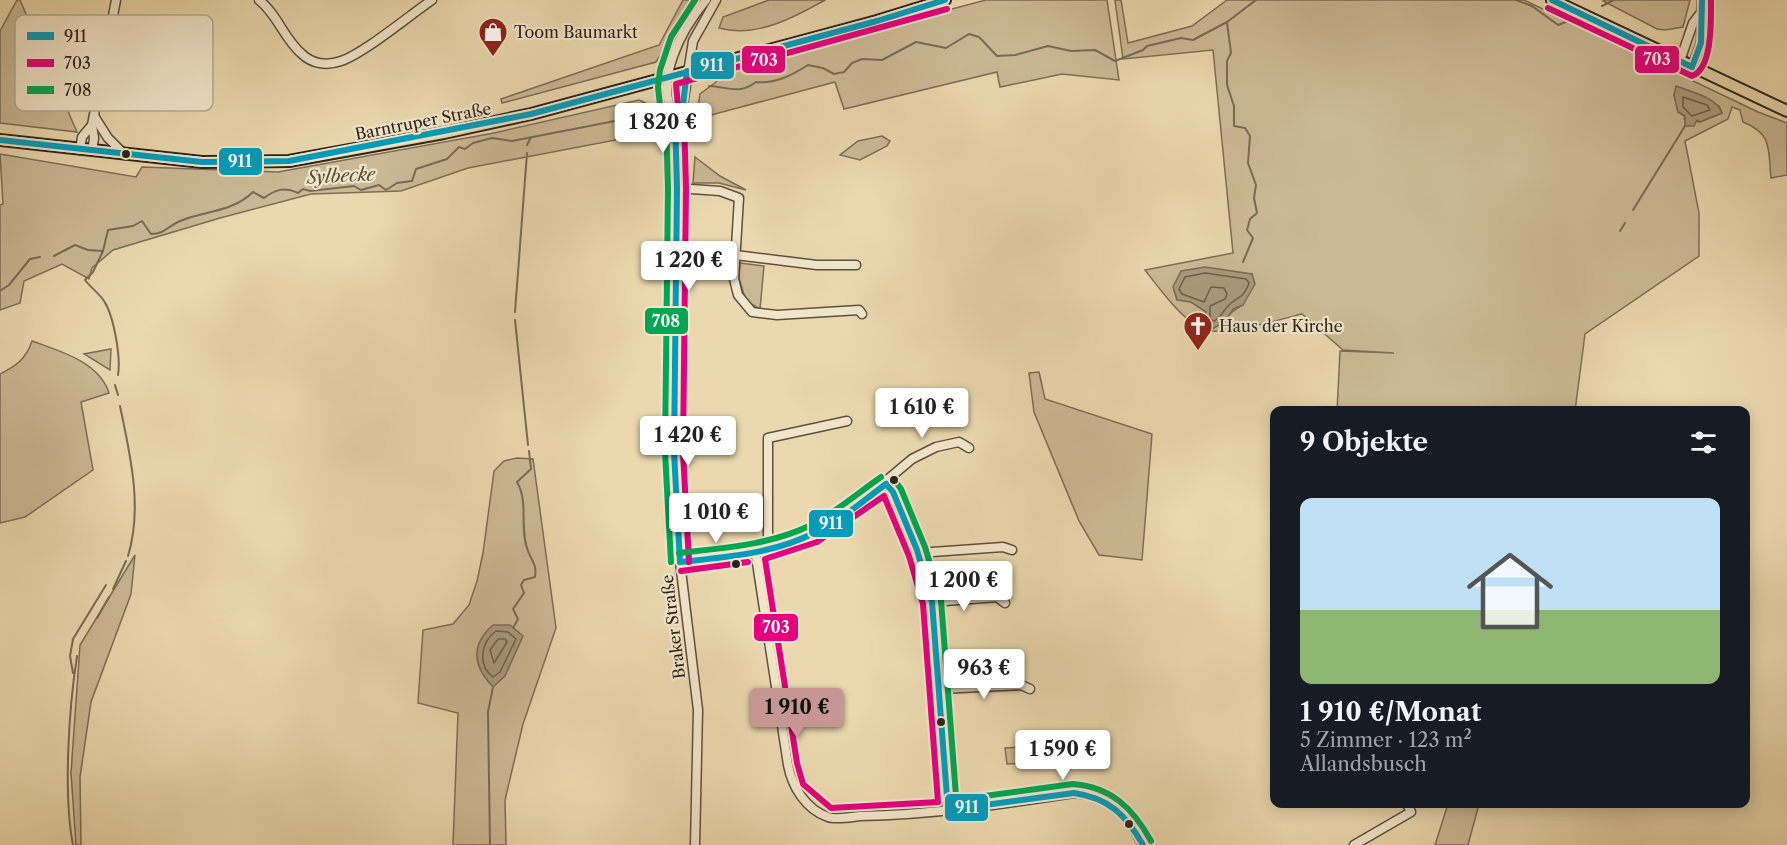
<!DOCTYPE html>
<html lang="de">
<head>
<meta charset="utf-8">
<style>
  :root { --surface:#171b24; --page:#20242c; --text:#f1f3f6; --muted:#9ea1a6; --accent:#c59692 }
  body { margin:0; font-family:"Libre Caslon Text",serif; background:var(--page); color:var(--text); height:100vh; display:flex; flex-direction:column; font-size:22px; white-space:nowrap }
  * { box-sizing:border-box; margin:0 }
  p { font-size:20px; color:var(--muted) }
  .icon { flex:none; width:33px; height:33px; fill:none; stroke:currentColor; stroke-width:2; stroke-linecap:round; stroke-linejoin:round }
  .map { position:relative; flex:1; overflow:hidden }
  .drawer { position:absolute; left:1270px; top:406px; width:480px; height:402px; display:flex; flex-direction:column; background:var(--surface); border-radius:12px; box-shadow:0 3px 15px #0003 }
  .drawer>* { flex:none }
  .price { position:absolute; translate:-50% -51px; padding:0 14px; border-radius:6px; background:#fff; color:#222; font-size:20px; line-height:39px; filter:drop-shadow(0 2px 3px #0008) }
  .price::after { content:''; position:absolute; left:50%; top:36px; width:18px; height:14px; margin-left:-9px; background:inherit; clip-path:polygon(0 0,100% 0,50% 100%) }
  .price.selected { background:var(--accent); color:#111 }
  ul { padding:0; list-style:none }
  li { display:grid; align-content:center; gap:12px; height:318px; padding:0 30px }
  li span { display:grid; place-items:center; height:186px; border-radius:12px; color:#555 }
  li>.icon { margin-inline-start:auto }
  span .icon { width:108px; height:108px; fill:#fffc; stroke-width:1 }
  li b { font-size:26px }
  h2 { display:flex; justify-content:space-between; align-items:center; height:72px; padding:0 30px; font-size:26px }
  .map>svg:first-child { display:block }
  .green { fill:#cbb995; stroke:#7c6e58; stroke-width:1.5; fill-rule:evenodd }
  .water { fill:#aa9b7c; stroke:#786b55; stroke-width:1.5 }
  .lines { fill:none; stroke-linecap:round; stroke-linejoin:round }
  .shore { stroke:#6b604b; stroke-width:1.5 }
  .stream { stroke:#786b55; stroke-width:2 }
  .minor-casing { stroke:#5c513f; stroke-width:11 }
  .major-casing { stroke:#2c241a; stroke-width:14 }
  .minor { stroke:#f2e6ca; stroke-width:8 }
  .major { stroke:#ebd8ae; stroke-width:10 }
  .bus-1-casing { stroke:#f2e6ca; stroke-width:10 }
  .bus-2-casing { stroke:#f2e6ca; stroke-width:10 }
  .bus-3-casing { stroke:#f2e6ca; stroke-width:10 }
  .bus-1 { stroke:#049cbc; stroke-width:6 }
  .bus-2 { stroke:#e5007d; stroke-width:6 }
  .bus-3 { stroke:#00a651; stroke-width:6 }
  .bus-dot { fill:#2c241a; stroke:#f2e6ca; stroke-width:2 }
  .labels { text-anchor:middle; stroke-width:4.5; stroke-linejoin:round; paint-order:stroke }
  .poi-label { font-size:16px; fill:#2c241a; stroke:#f2e6ca; text-anchor:start }
  .street-label { font-size:16px; fill:#2c241a; stroke:#f2e6ca }
  .water-label { font-size:18px; font-style:italic; fill:#584e3c; stroke:#f2e6ca }
  .key { fill:#f2e6ca; stroke:#b7ac95; stroke-width:1.5 }
  .key-label { font-size:16px; fill:#2c241a }
  .line-badge { stroke:#f2e6ca; stroke-width:2 }
  .badge-label { font-size:16px; text-anchor:middle; font-weight:bold; fill:#fff }
</style>
</head>
<body>
<div class="map">
<svg width="1787" height="845" viewBox="0 0 1787 845">
  <rect width="100%" height="100%" fill="#ebd8ae"/>
  <filter id="stains"><feTurbulence type="fractalNoise" baseFrequency=".00333" numOctaves="4"/><feColorMatrix values="0 0 0 0 .2 0 0 0 0 .09 0 0 0 0 .02 0 0 0 .5 -.17"/></filter>
  <radialGradient id="worn" r=".72"><stop offset=".6" stop-color="#630" stop-opacity="0"/><stop offset="1" stop-color="#630" stop-opacity=".3"/></radialGradient>
  <g class="green">
    <polygon points="17,0 20,0 77,132 0,123 0,31"/>
    <polygon points="683,0 702,0 674,34 656,62 502,103 501,99 659,45"/>
    <path d="M769 0H825C793 18 756 38 719 28L723 17Z"/>
    <polygon points="986,0 1107,0 1119,80 1062,74 1000,87 997,72 844,109 835,82 696,119 700,94 716,82 723,69"/>
    <path d="M1115 0H1121L1128 43 1192 26 1227 0H1524L1758 112 1787 123V175L1771 178C1768 149 1773 134 1743 122L1740 110 1732 107 1728 119 1685 141 1699 213V256L1585 334 1575 411H1337L1340 351 1394 353 1343 350 1302 314C1280 319 1219 339 1200 328 1180 317 1159 288 1145 270L1233 253 1213 50 1123 59ZM1694 94 1719 106 1722 113 1700 122 1684 119 1685 116 1678 112 1674 95ZM1252 274 1243 305C1229 311 1226 321 1212 329L1201 324 1206 312 1191 302Z"/>
    <polygon points="1606,0 1690,0 1683,27 1665,30 1657,29 1603,1"/>
    <polygon points="639,100 659,109 663,131 468,168 401,191 311,194 220,218 113,250 92,268 89,279 62,264 24,281 20,303 0,310 0,205 3,204 0,154 136,177 142,167 278,172 494,133"/>
    <polygon points="882,136 890,141 887,146 860,160 840,155 858,141"/>
    <polygon points="695,157 720,176 746,190 719,183 693,183"/>
    <polygon points="740,263 764,266 760,309 746,301 739,278"/>
    <path d="M32 341C60 351 99 362 109 393L81 402 93 470 25 517 0 523V374C16 366 26 359 32 341Z"/>
    <polygon points="111,349 110,370 84,354"/>
    <polygon points="1039,372 1045,399 1152,434 1142,560 1099,555 1079,521 1034,412 1029,373"/>
    <polygon points="517,458 533,459 556,628 523,724 505,800 506,845 453,845 458,713 418,703 423,630 453,624 469,605 477,581 483,553 494,471 504,461"/>
    <polygon points="135,555 131,594 91,702 80,777 81,845 76,845 71,773 80,645"/>
    <polygon points="1025,747 1025,763 1007,764 1005,748"/>
    <polygon points="1448,804 1479,804 1468,845 1435,845"/>
  </g>
  <g class="water">
    <path d="M1676 86C1691 92 1717 97 1722 113L1700 122 1697 120 1694 126H1685V116L1678 112 1674 95Z"/>
    <polygon points="1205,267 1252,274 1255,284 1243,305 1233,309 1225,322 1212,329 1200,324 1206,312 1191,302 1177,300 1173,287 1181,271"/>
    <path d="M493 625H510L523 636 505 676 493 687C473 666 470 645 493 625Z"/>
  </g>
  <g class="lines">
    <g class="shore">
      <polygon points="1683,97 1707,105 1710,110 1692,116 1683,107"/>
      <path d="M1205 273 1246 279 1249 283C1243 300 1237 296 1228 306 1222 312 1222 317 1214 321L1210 319V306L1225 299 1227 294 1224 288 1211 287 1204 302 1182 294 1179 289 1185 277Z"/>
      <path d="M496 631 508 632 516 639 500 672 493 677C477 665 481 642 496 631Z"/>
      <polygon points="498,639 505,639 507,642 494,663 490,650"/>
    </g>
    <g class="stream">
      <polyline points="1516,0 1532,6 1558,25 1571,20"/>
      <polyline points="1602,6 1614,0"/>
      <polyline points="1227,22 1231,53 1227,61 1227,85 1234,106 1234,126 1245,128 1250,136 1248,163 1256,185 1254,198 1257,213 1250,219 1247,230 1253,238 1243,262"/>
      <path d="M709 86C729 87 739 95 756 82 776 84 792 75 808 65L823 68 834 74 844 72 852 63 862 59 882 60 916 42 946 48 969 34 979 37 997 56 1015 55 1048 46 1071 51 1095 50 1115 61 1143 50 1147 46 1181 38 1193 40 1227 22 1256 0"/>
      <polyline points="527,145 531,137"/>
      <polyline points="1633,210 1685,126"/>
      <polyline points="1620,231 1625,223"/>
      <path d="M103 251 93 272 85 280C91 288 99 293 104 301 114 316 121 358 118 375"/>
      <path d="M54 256 75 245 88 250 103 251 108 230 133 226 142 221 151 234C165 234 168 226 180 221 204 211 233 212 253 192L264 198C276 189 284 187 298 193L303 189 310 191 354 186 361 190 379 185 386 190 397 183 412 181 416 169 447 159 459 147 465 149 473 143 492 138 512 141 620 120C630 116 633 108 643 103"/>
      <polyline points="0,291 9,285 30,259 40,257"/>
      <polyline points="515,312 527,153"/>
      <polyline points="515,320 528,445"/>
      <polyline points="115,385 118,395"/>
      <path d="M120 406C130 454 143 507 128 556"/>
      <polyline points="113,589 126,561"/>
      <polyline points="97,618 109,597"/>
      <path d="M513 628 518 619 513 609 524 593 521 585 524 580 535 577C537 564 532 562 528 551 519 529 529 502 517 482L531 469 529 451"/>
      <polyline points="73,673 70,656 73,639 106,585"/>
      <path d="M73 845C63 793 69 708 77 656"/>
      <polyline points="490,845 488,712 493,687"/>
    </g>
    <g class="minor-casing">
      <g id="minor">
        <path d="M259 0C278 15 284 39 302 54 312 64 327 66 341 61 363 54 410 15 432 0"/>
        <polyline points="1680,61 1693,23 1700,14"/>
        <polyline points="1692,67 1701,43 1702,0"/>
        <polyline points="94,116 108,138 125,155"/>
        <polyline points="675,118 683,105 693,41 716,0"/>
        <polyline points="80,150 82,137 92,125"/>
        <polyline points="92,151 94,138 92,125 116,0"/>
        <polyline points="677,188 720,191 739,198 734,279 738,295 752,312 777,315 859,310 862,314"/>
        <polyline points="735,255 817,265 856,265"/>
        <polyline points="886,484 893,492 917,550 932,602 937,645 948,810"/>
        <polyline points="768,548 768,438 847,421"/>
        <path d="M755 550 788 765C792 786 805 809 828 817 836 820 851 817 860 816 931 815 1003 804 1074 793 1111 796 1126 813 1143 845"/>
        <polyline points="918,553 1003,547 1012,550"/>
        <polyline points="680,562 768,548 811,534 850,511 912,459 936,447 959,442 969,448"/>
        <polyline points="932,602 997,597 1005,603"/>
        <polyline points="940,689 1021,685 1030,689"/>
        <path d="M695 845 698 710 680 562 674 452 677 188 675 118C653 81 681 30 706 0"/>
        <polyline points="1354,845 1411,812 1407,804"/>
      </g>
    </g>
    <g class="major-casing">
      <g id="major">
        <polyline points="1552,0 1787,111"/>
        <polyline points="0,140 202,162 289,161 444,133 531,114 877,21 945,0"/>
      </g>
    </g>
    <use href="#minor" class="minor"/>
    <use href="#major" class="major"/>
    <g class="bus-1-casing">
      <g id="bus-1">
        <polyline points="1552,0 1692,67"/>
        <polyline points="1692,67 1701,43 1702,0"/>
        <polyline points="0,140 202,162 289,161 531,114 877,21 945,0"/>
        <polyline points="886,484 893,492 917,550 932,602 948,810"/>
        <polyline points="680,562 674,452 677,188 675,118 683,105 687,71"/>
        <path d="M680 562C725 557 773 554 814 533 840 521 863 501 886 484"/>
        <path d="M948 810 1074 793C1109 798 1126 815 1143 845"/>
      </g>
    </g>
    <g class="bus-2-casing">
      <g id="bus-2">
        <path d="M1548 8 1692 76C1713 69 1711 18 1711 0"/>
        <polygon points="884,496 909,556 923,604 938,802 831,808 803,784 797,763 765,559 817,542"/>
        <polyline points="689,562 683,452 686,188 684,117 678,106 676,84 947,9"/>
        <polyline points="681,571 748,562"/>
      </g>
    </g>
    <g class="bus-3-casing">
      <g id="bus-3">
        <polyline points="893,478 901,489 925,547 941,600 957,809"/>
        <path d="M679 553C723 548 771 545 811 525 836 512 858 493 881 477"/>
        <polyline points="671,562 665,452 668,188 666,120 660,105 658,87 660,70 671,37 695,0"/>
        <path d="M947 801 1073 784C1111 787 1133 808 1151 841"/>
      </g>
    </g>
    <use href="#bus-1" class="bus-1"/>
    <use href="#bus-2" class="bus-2"/>
    <use href="#bus-3" class="bus-3"/>
  </g>
  <defs>
    <g id="shop-pin" transform="scale(1.5)"><path d="M0 17L-7.5 6A9.5 9.5 0 1 1 7.5 6Z" fill="#8f2418" stroke="#f2e6ca"/><path d="M-5-2.5h2.3a2.7 3.5 0 0 1 5.4 0H5L5.5 6h-11ZM-1.5-2.5h3a1.5 2.3 0 0 0-3 0Z" fill="#fff"/></g>
    <g id="church-pin" transform="scale(1.5)"><path d="M0 17L-7.5 6A9.5 9.5 0 1 1 7.5 6Z" fill="#8f2418" stroke="#f2e6ca"/><path d="M-1.2-6h2.4v3.5h3.3v2.4h-3.3V6h-2.4V-.1h-3.3v-2.4h3.3Z" fill="#fff"/></g>
  </defs>
  <g fill-rule="evenodd">
    <use href="#shop-pin" x="493" y="32"/>
    <use href="#church-pin" x="1198" y="326"/>
  </g>
  <g class="bus-dot">
    <circle cx="126" cy="154" r="5"/>
    <circle cx="894" cy="480" r="5"/>
    <circle cx="736" cy="564" r="5"/>
    <circle cx="941" cy="722" r="5"/>
    <circle cx="1129" cy="824" r="5"/>
  </g>
  <g class="labels">
    <g class="poi-label">
      <text x="514" y="38">Toom Baumarkt</text>
      <text x="1219" y="332">Haus der Kirche</text>
    </g>
    <g class="street-label">
      <text transform="translate(423 121) rotate(-11)" y="6">Barntruper Straße</text>
      <text transform="translate(673 627) rotate(-97)" y="6">Braker Straße</text>
    </g>
    <g class="water-label">
      <text transform="translate(341 176) rotate(-3)" y="6">Sylbecke</text>
    </g>
  </g>
  <rect x="15" y="15" width="198" height="96" rx="9" class="key"/>
  <rect x="27" y="32" width="27" height="8" fill="#049cbc"/>
  <rect x="27" y="59" width="27" height="8" fill="#e5007d"/>
  <rect x="27" y="86" width="27" height="8" fill="#00a651"/>
  <g class="key-label">
    <text x="64" y="42">911</text>
    <text x="64" y="69">703</text>
    <text x="64" y="96">708</text>
  </g>
  <g class="line-badge">
    <rect x="1634" y="45" width="46" height="29" rx="6" fill="#e5007d"/>
    <rect x="741" y="45" width="45" height="29" rx="6" fill="#e5007d"/>
    <rect x="690" y="51" width="45" height="29" rx="6" fill="#049cbc"/>
    <rect x="218" y="147" width="45" height="29" rx="6" fill="#049cbc"/>
    <rect x="644" y="307" width="45" height="28" rx="6" fill="#00a651"/>
    <rect x="808" y="509" width="46" height="29" rx="6" fill="#049cbc"/>
    <rect x="753" y="613" width="46" height="29" rx="6" fill="#e5007d"/>
    <rect x="944" y="793" width="45" height="29" rx="6" fill="#049cbc"/>
  </g>
  <g class="badge-label">
    <text x="1657" y="65">703</text>
    <text x="764" y="66">703</text>
    <text x="712" y="71">911</text>
    <text x="240" y="167">911</text>
    <text x="666" y="327">708</text>
    <text x="831" y="529">911</text>
    <text x="776" y="633">703</text>
    <text x="967" y="813">911</text>
  </g>
  <rect width="100%" height="100%" filter="url(#stains)"/>
  <rect width="100%" height="100%" fill="url(#worn)"/>
</svg>
<b class="price" style="left:663px;top:154px">1 820 €</b>
<b class="price" style="left:689px;top:292px">1 220 €</b>
<b class="price" style="left:922px;top:439px">1 610 €</b>
<b class="price" style="left:688px;top:467px">1 420 €</b>
<b class="price" style="left:716px;top:544px">1 010 €</b>
<b class="price" style="left:964px;top:612px">1 200 €</b>
<b class="price" style="left:984px;top:700px">963 €</b>
<b class="price selected" style="left:797px;top:739px">1 910 €</b>
<b class="price" style="left:1063px;top:781px">1 590 €</b>
<section class="drawer">
<h2>9 Objekte<svg class="icon" aria-label="filters" viewBox="0 0 24 24"><path d="M4 7h16M4 17h16"/><circle cx="9" cy="7" r="2"/><circle cx="15" cy="17" r="2"/></svg></h2>
<ul>
<li><span style="background:linear-gradient(#bfe0f5 60%,#8fb573 0)"><svg class="icon" aria-label="home" viewBox="0 0 24 24"><path d="M3 11l9-7 9 7M6 9v11h12V9"/></svg></span><div><b>1 910 €/Monat</b><p>5 Zimmer · 123 m²</p><p>Allandsbusch</p></div></li>
</ul>
</section>
</div>
</body>
</html>
